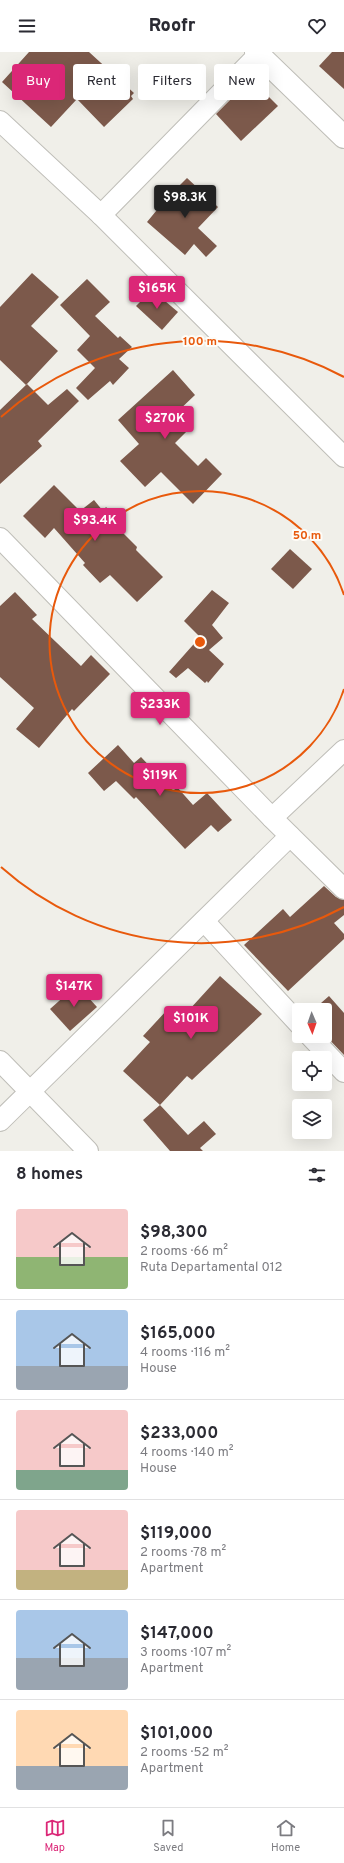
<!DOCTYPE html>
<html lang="en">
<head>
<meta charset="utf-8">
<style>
  :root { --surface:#fff; --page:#f7f7f7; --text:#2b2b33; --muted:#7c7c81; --line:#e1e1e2; --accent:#db2777 }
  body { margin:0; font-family:Overpass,sans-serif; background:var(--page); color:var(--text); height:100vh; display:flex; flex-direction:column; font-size:15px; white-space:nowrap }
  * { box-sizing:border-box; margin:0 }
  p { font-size:13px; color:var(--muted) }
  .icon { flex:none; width:22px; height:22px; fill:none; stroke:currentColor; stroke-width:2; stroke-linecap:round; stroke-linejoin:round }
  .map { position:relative; height:1099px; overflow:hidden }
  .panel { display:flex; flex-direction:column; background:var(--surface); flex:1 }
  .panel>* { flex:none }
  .guide { position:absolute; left:12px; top:12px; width:320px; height:36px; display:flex; gap:8px }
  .needle { width:26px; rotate:178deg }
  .tools { position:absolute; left:292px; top:951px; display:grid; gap:8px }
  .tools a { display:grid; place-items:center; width:40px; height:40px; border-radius:4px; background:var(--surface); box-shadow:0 4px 16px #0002; font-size:20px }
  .price { position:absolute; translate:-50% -34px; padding:0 9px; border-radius:4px; background:var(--accent); color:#fff; font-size:13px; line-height:26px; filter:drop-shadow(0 1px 2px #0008) }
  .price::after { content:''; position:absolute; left:50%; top:24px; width:12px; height:9px; margin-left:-6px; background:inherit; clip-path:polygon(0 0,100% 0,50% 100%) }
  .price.active { background:#222; color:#fff }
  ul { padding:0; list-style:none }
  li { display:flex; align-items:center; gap:12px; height:100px; padding:0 16px }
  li+li { border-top:1px solid var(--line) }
  li span { display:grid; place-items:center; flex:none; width:112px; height:80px; border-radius:4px; color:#555 }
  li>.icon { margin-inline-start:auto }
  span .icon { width:48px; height:48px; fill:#fffc; stroke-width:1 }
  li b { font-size:17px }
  h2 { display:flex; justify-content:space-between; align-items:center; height:48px; padding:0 16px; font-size:17px }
  .chip { padding:0 14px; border-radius:4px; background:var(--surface); box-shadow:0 4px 16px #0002; font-size:14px; line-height:36px }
  .chip.active { background:var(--accent); color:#fff }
  header { display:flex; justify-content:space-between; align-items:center; height:52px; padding:0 16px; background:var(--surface); font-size:18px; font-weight:800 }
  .dock { display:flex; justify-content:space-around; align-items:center; height:56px; border-top:1px solid var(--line); background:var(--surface); font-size:11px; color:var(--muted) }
  .dock a { display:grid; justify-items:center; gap:2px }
  .dock .active { color:var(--accent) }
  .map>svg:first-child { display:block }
  .building { fill:#7c594b }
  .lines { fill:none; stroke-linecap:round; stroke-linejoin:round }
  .street-casing { stroke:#bfbeb8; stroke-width:22 }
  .secondary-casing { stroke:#bfbeb8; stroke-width:24 }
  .street { stroke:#fff; stroke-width:20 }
  .secondary { stroke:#fff; stroke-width:22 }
  .ring { fill:none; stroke:#e8590c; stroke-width:2 }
  .centre { fill:#e8590c; stroke:#fefcf7; stroke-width:2 }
  .ring-label { font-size:12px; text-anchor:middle; font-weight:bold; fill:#e8590c; stroke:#fefcf7; stroke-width:4; stroke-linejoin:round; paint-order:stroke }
</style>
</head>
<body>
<header><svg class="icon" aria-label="menu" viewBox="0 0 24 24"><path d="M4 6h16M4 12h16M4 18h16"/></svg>Roofr<svg class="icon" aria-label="heart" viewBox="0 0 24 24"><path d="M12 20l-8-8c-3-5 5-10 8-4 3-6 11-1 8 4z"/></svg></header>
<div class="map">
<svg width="344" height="1099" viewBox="0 0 344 1099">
  <rect width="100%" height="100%" fill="#f0efe9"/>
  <g class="building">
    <polygon points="29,0 89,0 134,41 131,44 133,47 104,75 77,47 51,75 2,30"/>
    <polygon points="332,0 344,0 344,37 319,14"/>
    <polygon points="251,27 278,54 241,89 216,62"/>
    <polygon points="187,126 218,155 198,176 217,194 206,205 194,192 185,203 147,170 166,147"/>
    <polygon points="32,221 59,245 31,274 58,299 26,333 0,308 0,255"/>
    <polygon points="87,227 110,250 95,264 118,286 120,284 132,295 119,307 129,316 113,333 110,329 88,348 76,336 95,316 77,298 90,284 60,253"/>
    <polygon points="152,238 178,260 162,278 136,254"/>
    <polygon points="173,318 195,343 176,361 190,376 175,391 198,414 206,406 222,422 193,452 161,420 145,435 120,409 139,392 118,368"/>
    <polygon points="27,332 48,353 67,337 79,349 38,389 42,394 0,432 0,358"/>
    <polygon points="54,433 80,459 94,448 103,459 106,455 118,467 114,472 137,495 136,498 163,525 137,550 110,523 100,531 83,513 85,511 54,476 45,486 23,464"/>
    <polygon points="290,497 312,517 293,537 271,517"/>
    <polygon points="212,538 229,551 212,573 223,586 209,598 224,612 208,631 207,629 205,631 188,616 176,626 169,620 200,585 184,569"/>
    <polygon points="15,540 37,563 32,567 81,614 91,603 110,622 74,659 72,657 39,696 16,677 34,656 0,625 0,554"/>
    <polygon points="118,693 134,711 141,705 173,739 177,735 193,753 207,741 232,768 218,780 211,773 185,797 136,745 134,747 116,729 104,739 88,721"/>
    <polygon points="324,834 336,845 344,848 344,863 334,871 344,882 344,887 288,939 244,893 283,857 290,865"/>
    <polygon points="220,924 262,962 192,1028 187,1024 160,1053 123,1019 150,990 143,984 167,958 179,969"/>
    <polygon points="77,933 97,955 70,979 50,957"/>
    <polygon points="329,944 344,961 344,1003 325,983 325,958 313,958"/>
    <polygon points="160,1053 188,1083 204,1069 216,1082 200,1096 203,1099 170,1099 143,1068"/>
  </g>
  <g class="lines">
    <g class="street-casing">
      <g id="street">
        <polyline points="0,69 101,163 344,405"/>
        <polyline points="101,163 261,0"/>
        <polyline points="0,486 272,766 344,837"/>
        <polyline points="272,766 344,698"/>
        <polyline points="204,869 299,972"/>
        <polyline points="310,984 344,1020"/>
        <polyline points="0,1009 88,1099"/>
        <polyline points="0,1069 290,784"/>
      </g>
    </g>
    <g class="secondary-casing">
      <polyline id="secondary" points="256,0 344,85"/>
    </g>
    <use href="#street" class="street"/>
    <use href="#secondary" class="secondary"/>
  </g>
  <g class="ring">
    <path d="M344 637A151 151 0 1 1 344 543"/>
    <path d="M344 855A301 301 0 0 1 1 815M1 365A301 301 0 0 1 344 325"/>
  </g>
  <circle cx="200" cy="590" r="6" class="centre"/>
  <g class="ring-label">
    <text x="200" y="293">100 m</text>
    <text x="307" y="487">50 m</text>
  </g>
</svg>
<div class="tools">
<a><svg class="needle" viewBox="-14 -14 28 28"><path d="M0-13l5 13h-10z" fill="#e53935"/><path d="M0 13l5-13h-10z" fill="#7c7c81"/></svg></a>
<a><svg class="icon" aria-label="locate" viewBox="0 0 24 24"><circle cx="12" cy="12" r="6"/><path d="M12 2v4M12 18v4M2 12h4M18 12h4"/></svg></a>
<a><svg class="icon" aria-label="layers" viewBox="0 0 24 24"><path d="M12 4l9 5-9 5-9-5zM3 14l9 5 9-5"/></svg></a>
</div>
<b class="price active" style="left:185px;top:167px">$98.3K</b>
<b class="price" style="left:157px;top:258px">$165K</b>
<b class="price" style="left:165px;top:388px">$270K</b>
<b class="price" style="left:95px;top:490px">$93.4K</b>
<b class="price" style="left:160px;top:674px">$233K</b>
<b class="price" style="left:160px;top:745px">$119K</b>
<b class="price" style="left:74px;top:956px">$147K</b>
<b class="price" style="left:191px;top:988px">$101K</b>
<div class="guide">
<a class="chip active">Buy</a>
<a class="chip">Rent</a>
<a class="chip">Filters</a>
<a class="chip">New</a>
</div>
</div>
<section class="panel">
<h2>8 homes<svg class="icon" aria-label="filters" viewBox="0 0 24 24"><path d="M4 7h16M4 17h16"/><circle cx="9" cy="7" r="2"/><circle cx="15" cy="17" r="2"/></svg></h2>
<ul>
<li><span style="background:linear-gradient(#f6c9c9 60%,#8fb573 0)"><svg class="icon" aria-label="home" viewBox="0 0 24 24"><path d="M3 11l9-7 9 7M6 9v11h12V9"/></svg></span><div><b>$98,300</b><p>2 rooms · 66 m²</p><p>Ruta Departamental 012</p></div></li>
<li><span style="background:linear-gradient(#a9c7e8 70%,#9aa5b1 0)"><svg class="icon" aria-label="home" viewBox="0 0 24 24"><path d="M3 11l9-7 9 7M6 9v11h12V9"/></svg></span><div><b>$165,000</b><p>4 rooms · 116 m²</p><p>House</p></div></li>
<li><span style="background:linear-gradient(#f6c9c9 75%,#7fa58c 0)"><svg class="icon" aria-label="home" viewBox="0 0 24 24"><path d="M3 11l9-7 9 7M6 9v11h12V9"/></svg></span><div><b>$233,000</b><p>4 rooms · 140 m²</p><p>House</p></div></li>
<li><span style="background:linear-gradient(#f6c9c9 75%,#c2b280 0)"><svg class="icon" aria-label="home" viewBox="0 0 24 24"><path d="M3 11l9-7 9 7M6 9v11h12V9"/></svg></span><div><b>$119,000</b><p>2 rooms · 78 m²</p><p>Apartment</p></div></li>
<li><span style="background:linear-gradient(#a9c7e8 60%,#9aa5b1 0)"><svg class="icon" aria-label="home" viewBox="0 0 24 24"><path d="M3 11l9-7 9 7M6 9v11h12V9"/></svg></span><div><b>$147,000</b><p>3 rooms · 107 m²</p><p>Apartment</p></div></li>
<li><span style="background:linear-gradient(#ffd9b3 70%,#9aa5b1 0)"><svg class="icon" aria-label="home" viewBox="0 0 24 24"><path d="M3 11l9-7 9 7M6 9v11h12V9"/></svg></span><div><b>$101,000</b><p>2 rooms · 52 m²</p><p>Apartment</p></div></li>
</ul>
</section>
<nav class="dock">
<a class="active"><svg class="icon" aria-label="map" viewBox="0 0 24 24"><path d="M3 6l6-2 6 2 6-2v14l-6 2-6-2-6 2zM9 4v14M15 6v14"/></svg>Map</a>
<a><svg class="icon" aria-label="saved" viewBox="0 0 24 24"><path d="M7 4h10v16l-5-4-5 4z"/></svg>Saved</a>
<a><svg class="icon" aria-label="home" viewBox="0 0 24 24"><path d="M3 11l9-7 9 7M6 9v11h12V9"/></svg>Home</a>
</nav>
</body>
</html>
